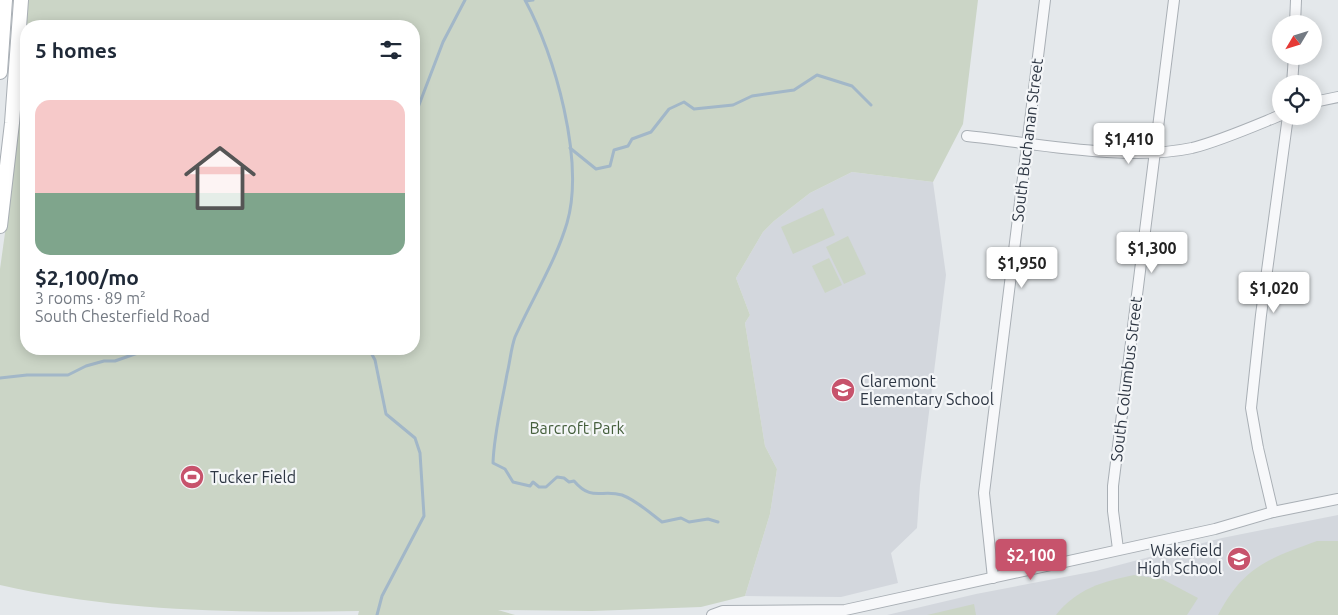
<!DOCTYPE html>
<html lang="en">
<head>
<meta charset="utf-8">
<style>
  :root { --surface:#fff; --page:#f6f6f7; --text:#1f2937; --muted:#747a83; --accent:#c7536c }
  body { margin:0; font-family:Ubuntu,sans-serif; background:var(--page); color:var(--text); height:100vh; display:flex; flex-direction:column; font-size:19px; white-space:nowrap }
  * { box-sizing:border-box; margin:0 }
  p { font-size:16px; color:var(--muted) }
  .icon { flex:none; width:28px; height:28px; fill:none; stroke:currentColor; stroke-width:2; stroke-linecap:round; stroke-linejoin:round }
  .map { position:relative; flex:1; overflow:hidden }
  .sheet { position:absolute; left:20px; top:20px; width:400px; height:335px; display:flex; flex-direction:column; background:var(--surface); border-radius:20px; box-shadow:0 2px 12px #0003 }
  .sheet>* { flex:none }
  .needle { width:32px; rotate:232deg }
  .tools { position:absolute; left:1272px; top:15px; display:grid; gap:10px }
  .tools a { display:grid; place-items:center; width:50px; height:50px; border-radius:50%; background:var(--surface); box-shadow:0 2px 12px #0003; font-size:25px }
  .price { position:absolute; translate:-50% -42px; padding:0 11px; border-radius:5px; background:#fff; color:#222; font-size:16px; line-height:32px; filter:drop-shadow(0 1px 2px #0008) }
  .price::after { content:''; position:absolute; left:50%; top:30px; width:15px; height:11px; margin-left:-8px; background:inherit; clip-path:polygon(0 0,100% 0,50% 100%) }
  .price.current { background:var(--accent); color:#fff }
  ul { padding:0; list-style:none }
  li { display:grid; align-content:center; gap:10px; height:265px; padding:0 15px }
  li span { display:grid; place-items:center; height:155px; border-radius:15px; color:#555 }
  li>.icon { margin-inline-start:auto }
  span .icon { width:90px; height:90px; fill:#fffc; stroke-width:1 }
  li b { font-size:21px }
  h2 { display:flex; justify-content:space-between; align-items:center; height:60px; padding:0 15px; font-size:21px }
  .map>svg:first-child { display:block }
  .built { fill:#d3d7dd }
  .green { fill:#cbd5c6 }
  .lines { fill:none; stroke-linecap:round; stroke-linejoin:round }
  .stream { stroke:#a2b7c8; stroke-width:3 }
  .street-casing { stroke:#a9afb5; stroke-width:12 }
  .secondary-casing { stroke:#a9afb5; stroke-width:16 }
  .street { stroke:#f7f8fa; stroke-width:10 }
  .secondary { stroke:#fff; stroke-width:14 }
  .labels { text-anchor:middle; stroke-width:4.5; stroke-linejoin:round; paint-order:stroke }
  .street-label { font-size:16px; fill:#2d3643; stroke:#f4f6f8 }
  .poi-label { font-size:16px; fill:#2d3643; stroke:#f4f6f8; text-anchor:start }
  .park-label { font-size:16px; fill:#445e3b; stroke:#f4f6f8 }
</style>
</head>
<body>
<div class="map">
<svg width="1338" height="615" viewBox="0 0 1338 615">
  <rect width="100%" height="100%" fill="#e4e8eb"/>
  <g class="built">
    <polygon points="852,172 933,182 946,275 920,485 917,528 891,553 898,583 841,597 745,596 770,514 777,469 765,446 745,323 750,315 736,278 763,232 774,221 810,193"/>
    <polygon points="1338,515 1338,615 887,615 976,594 1096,571 1222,538"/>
  </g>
  <g class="green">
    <path d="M28 0H978L963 124 933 182 852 172 810 193 774 221 763 232 736 278 750 315 745 323 765 446 777 469 770 514 745 596 701 607 592 611 498 610 515 615H358L359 611C238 613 119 612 0 585V269L10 197 26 27V349H414V26H26Z"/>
    <polygon points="823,208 835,235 793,254 781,227"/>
    <polygon points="848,236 866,274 844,284 826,247"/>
    <polygon points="829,258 842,285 825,293 812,266"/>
    <path d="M1317 541H1338V615H1218C1244 566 1268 559 1317 541Z"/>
    <path d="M1134 575 1162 579 1198 598 1187 615H1056C1076 589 1104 581 1134 575Z"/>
    <polygon points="974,604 976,615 927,615"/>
  </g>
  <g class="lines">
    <g class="stream">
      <path d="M525 0C555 55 585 161 567 223 555 263 532 299 515 337 511 348 510 362 507 374 502 403 494 433 493 463L505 469 513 482 530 486 533 482 539 487H546L557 477 564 478 569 482 574 481C592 502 601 489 622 495 636 500 650 513 662 522L681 518 689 522 708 519 718 522"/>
      <polyline points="526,1 533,0"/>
      <polyline points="414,118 443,42 465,0"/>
      <polyline points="570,148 596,169 610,166 614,150 628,146 632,139 651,132 669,109 684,102 694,109 733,105 752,96 794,90 817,75 852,86 871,105"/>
      <polyline points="369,349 375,360 386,414 415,438 420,453 424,516 382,596 377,615"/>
      <polyline points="0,378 27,375 68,375 86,366 104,361 115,361 149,349"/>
    </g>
    <g class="street-casing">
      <g id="street">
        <polyline points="1295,24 1296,0"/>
        <polyline points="1292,84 1294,56"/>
        <polyline points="1314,102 1338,97"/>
        <path d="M967 136C1034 143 1127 162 1192 148 1220 141 1254 126 1281 115"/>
        <polyline points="1273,512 1258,448 1251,408 1261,315 1288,116"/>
        <polyline points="1118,549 1113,511 1113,486 1174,0"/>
        <polyline points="993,578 984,493 1045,0"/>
        <polyline points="712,615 723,611 845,610 1215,529 1273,512 1338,499"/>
      </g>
    </g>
    <g class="secondary-casing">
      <g id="secondary">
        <polyline points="0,72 5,0"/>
        <polyline points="0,226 12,123 21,0"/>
      </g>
    </g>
    <use href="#street" class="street"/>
    <use href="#secondary" class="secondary"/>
  </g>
  <defs>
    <g id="school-disc" transform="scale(1.25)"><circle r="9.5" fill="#c7536c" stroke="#f4f6f8"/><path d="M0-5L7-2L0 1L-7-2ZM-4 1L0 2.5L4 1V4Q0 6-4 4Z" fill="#fff"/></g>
    <g id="stadium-disc" transform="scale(1.25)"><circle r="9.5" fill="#c7536c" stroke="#f4f6f8"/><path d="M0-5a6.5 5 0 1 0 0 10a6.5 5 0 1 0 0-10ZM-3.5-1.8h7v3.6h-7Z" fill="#fff"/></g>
  </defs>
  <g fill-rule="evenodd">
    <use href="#school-disc" x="843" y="390"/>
    <use href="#stadium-disc" x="192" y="477"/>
    <use href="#school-disc" x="1239" y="559"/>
  </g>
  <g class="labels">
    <g class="street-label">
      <text transform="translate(1027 140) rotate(-83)" y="6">South Buchanan Street</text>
      <text transform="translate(1126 379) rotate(-83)" y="6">South Columbus Street</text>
    </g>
    <g class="poi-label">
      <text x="860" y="387">Claremont<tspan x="860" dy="18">Elementary School</tspan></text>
      <text x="210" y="483">Tucker Field</text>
      <text x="1222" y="556" text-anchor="end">Wakefield<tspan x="1222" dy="18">High School</tspan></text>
    </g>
    <g class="park-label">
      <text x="577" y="434">Barcroft Park</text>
    </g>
  </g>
</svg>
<div class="tools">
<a><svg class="needle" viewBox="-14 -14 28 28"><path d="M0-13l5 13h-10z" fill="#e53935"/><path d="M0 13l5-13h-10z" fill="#747a83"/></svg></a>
<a><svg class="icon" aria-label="locate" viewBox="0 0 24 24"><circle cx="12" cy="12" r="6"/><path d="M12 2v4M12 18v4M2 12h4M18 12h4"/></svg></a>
</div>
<b class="price" style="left:1129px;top:165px">$1,410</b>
<b class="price" style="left:1152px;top:274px">$1,300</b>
<b class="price" style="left:1022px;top:289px">$1,950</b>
<b class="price" style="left:1274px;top:314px">$1,020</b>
<b class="price current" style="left:1031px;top:581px">$2,100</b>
<section class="sheet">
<h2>5 homes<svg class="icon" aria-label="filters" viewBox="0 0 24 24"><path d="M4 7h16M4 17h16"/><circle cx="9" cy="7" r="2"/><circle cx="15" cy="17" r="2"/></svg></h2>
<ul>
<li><span style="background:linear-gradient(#f6c9c9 60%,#7fa58c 0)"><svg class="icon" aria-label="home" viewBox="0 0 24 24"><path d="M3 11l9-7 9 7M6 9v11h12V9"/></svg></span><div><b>$2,100/mo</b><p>3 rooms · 89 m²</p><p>South Chesterfield Road</p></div></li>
</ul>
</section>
</div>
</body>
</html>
